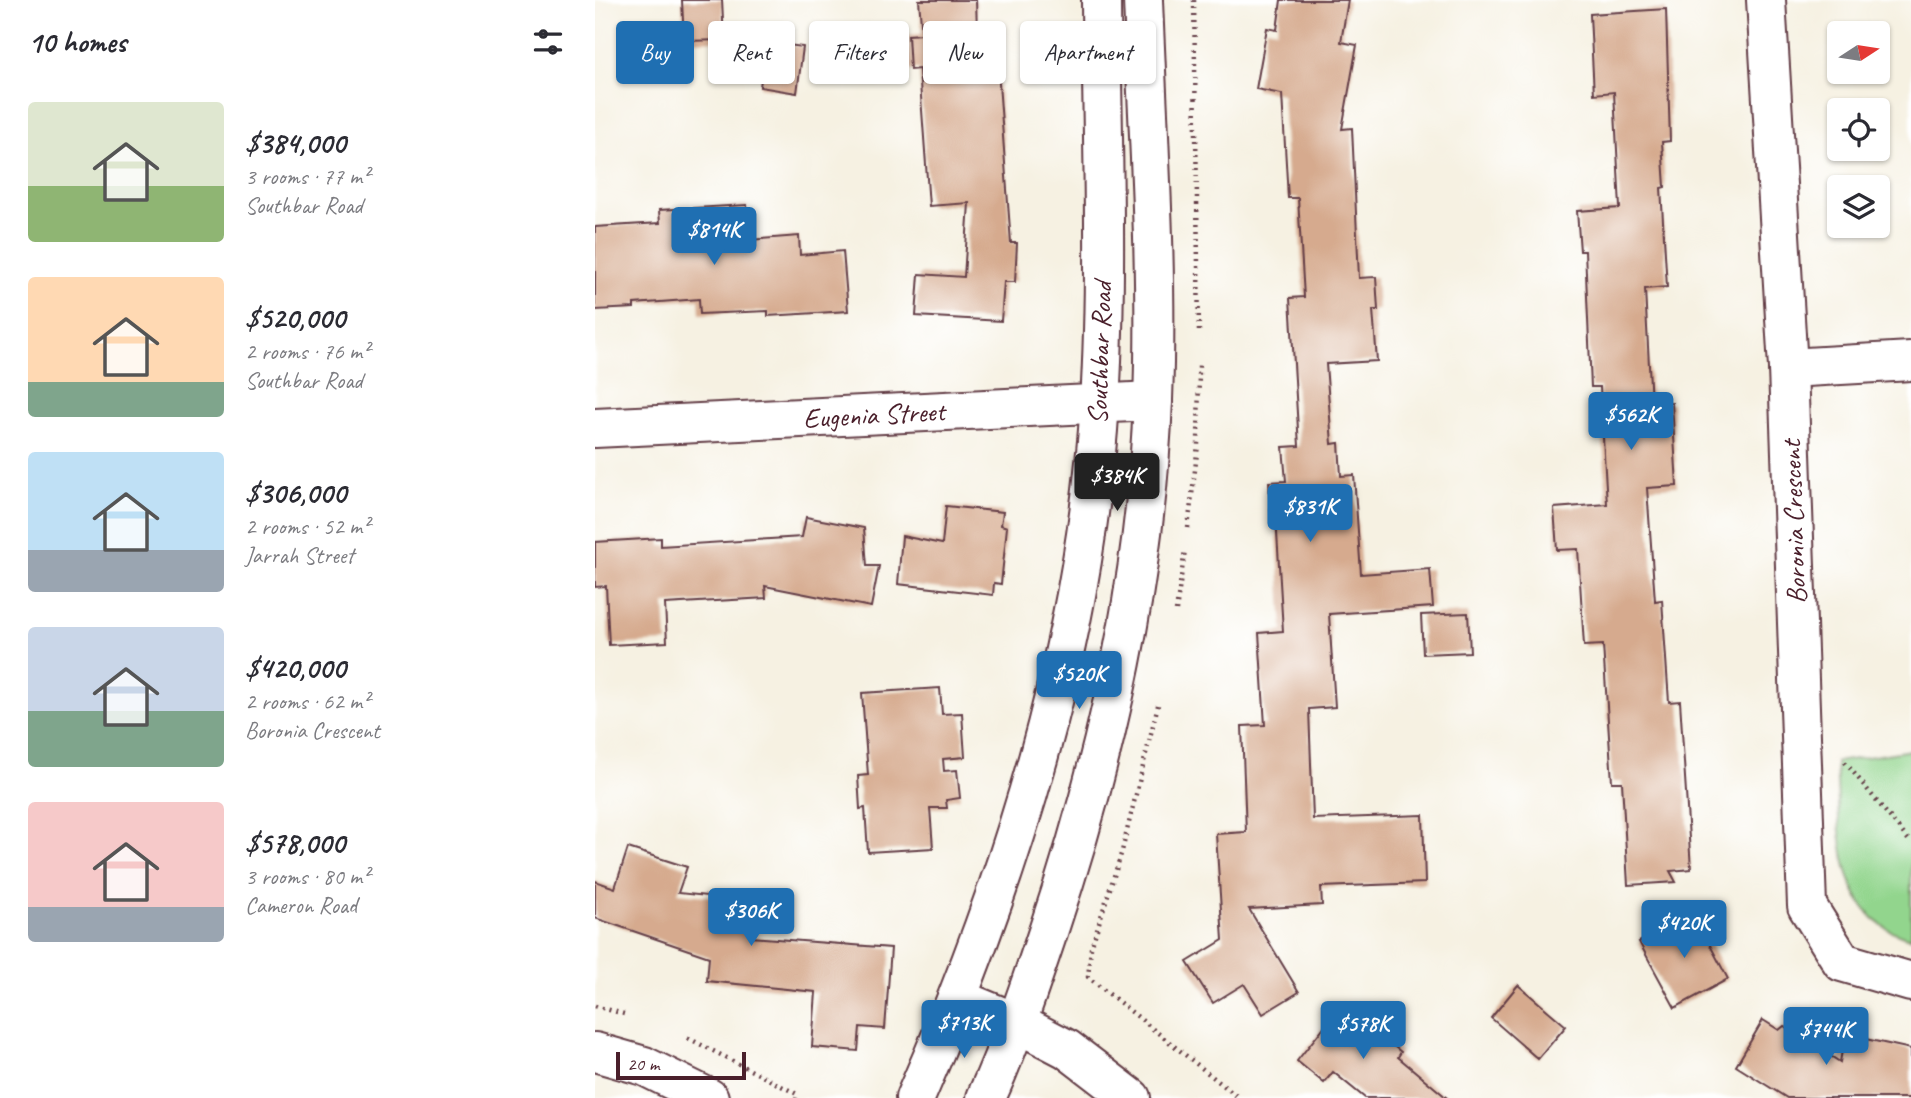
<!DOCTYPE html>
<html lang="en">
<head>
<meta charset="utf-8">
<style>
  :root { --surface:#fff; --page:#f7f7f7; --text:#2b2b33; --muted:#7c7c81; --accent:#1f6fb2 }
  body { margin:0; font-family:Caveat,sans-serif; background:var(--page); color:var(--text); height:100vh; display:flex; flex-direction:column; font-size:26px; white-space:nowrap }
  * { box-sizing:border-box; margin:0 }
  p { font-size:23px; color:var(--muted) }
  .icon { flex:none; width:38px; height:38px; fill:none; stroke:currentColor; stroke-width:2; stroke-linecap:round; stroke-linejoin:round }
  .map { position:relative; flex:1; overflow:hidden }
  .drawer { display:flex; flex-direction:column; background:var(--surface); width:595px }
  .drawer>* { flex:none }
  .guide { position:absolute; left:21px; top:21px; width:665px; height:63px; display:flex; gap:14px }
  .needle { width:46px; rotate:78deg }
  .controls { position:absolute; left:1232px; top:21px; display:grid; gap:14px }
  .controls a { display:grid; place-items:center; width:63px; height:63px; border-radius:7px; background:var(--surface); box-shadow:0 2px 5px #0004; font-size:35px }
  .scale { position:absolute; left:21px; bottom:18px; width:130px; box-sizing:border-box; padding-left:7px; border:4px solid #4a1f2b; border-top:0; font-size:19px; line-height:24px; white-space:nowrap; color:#4a1f2b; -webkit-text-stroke:5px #fff; paint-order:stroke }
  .price { position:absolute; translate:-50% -60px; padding:0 16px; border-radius:7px; background:var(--accent); color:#fff; font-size:23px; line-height:46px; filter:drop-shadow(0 2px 4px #0008) }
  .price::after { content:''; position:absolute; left:50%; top:42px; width:21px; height:16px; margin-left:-10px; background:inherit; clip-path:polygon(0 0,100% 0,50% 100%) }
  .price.on { background:#222; color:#fff }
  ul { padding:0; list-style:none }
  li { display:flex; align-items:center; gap:21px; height:175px; padding:0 28px }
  li span { display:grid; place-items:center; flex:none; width:196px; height:140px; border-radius:7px; color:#555 }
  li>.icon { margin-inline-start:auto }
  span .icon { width:84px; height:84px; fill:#fffc; stroke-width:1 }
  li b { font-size:30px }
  h2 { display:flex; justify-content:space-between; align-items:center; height:84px; padding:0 28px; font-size:30px }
  .tag { padding:0 24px; border-radius:7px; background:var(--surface); box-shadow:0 2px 5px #0004; font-size:24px; line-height:63px }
  .tag.on { background:var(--accent); color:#fff }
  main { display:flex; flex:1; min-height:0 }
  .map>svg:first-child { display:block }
  .green { fill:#92d58d; stroke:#6e7a5c; stroke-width:2 }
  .building { fill:#d6aa8e }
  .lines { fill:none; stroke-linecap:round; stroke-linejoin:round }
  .minor-casing { stroke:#643e46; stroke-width:42 }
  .major-casing { stroke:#643e46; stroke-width:42 }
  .path { stroke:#643e46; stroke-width:4.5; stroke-dasharray:2 5; stroke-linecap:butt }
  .minor { stroke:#fff; stroke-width:38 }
  .major { stroke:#fff; stroke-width:38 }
  .labels { text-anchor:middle; stroke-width:5; stroke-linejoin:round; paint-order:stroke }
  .street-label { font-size:28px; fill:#4a1f2b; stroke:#fff }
</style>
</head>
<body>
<main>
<section class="drawer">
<h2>10 homes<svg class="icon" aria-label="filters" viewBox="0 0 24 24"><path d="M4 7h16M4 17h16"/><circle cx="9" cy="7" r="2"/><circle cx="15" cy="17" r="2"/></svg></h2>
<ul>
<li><span style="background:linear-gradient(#dfe7d0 60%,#8fb573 0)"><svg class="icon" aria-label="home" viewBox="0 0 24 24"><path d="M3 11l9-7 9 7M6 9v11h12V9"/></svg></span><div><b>$384,000</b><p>3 rooms · 77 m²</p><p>Southbar Road</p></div></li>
<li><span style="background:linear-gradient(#ffd9b3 75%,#7fa58c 0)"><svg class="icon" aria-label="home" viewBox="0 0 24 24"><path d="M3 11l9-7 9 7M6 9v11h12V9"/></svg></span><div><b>$520,000</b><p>2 rooms · 76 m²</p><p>Southbar Road</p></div></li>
<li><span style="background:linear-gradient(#bfe0f5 70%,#9aa5b1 0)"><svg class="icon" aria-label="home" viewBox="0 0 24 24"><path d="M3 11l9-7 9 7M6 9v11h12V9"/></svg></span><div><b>$306,000</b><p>2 rooms · 52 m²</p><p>Jarrah Street</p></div></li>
<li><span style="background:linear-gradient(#c9d6e8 60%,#7fa58c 0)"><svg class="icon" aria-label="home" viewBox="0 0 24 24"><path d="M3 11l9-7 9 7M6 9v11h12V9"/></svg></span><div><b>$420,000</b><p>2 rooms · 62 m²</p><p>Boronia Crescent</p></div></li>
<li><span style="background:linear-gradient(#f6c9c9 75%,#9aa5b1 0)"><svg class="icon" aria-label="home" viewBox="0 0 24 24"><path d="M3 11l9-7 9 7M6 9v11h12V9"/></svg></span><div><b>$578,000</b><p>3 rooms · 80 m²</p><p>Cameron Road</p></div></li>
</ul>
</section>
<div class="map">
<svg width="1316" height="1098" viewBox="0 0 1316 1098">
  <rect width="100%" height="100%" fill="#fff"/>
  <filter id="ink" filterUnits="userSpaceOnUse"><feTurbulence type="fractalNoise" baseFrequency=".0143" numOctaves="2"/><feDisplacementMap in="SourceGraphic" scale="14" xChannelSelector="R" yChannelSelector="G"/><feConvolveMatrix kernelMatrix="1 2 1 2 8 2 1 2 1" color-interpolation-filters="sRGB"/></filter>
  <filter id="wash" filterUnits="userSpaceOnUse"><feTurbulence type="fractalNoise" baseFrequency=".00686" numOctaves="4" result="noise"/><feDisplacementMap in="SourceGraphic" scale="28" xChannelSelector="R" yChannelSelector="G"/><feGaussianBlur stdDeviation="1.57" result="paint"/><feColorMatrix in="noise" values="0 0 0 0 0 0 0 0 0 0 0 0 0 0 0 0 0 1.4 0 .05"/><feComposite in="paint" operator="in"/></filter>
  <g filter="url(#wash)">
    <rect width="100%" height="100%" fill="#f6f1e2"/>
    <path class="green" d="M1316 750V938C1238 920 1245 823 1241 762Z"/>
    <g id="blocks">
      <g class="building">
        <polygon points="87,0 127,0 129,40 89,41"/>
        <polygon points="324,0 381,0 382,31 400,30 416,243 422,243 420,282 409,282 406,321 321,316 324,274 369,277 374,203 334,206 324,69 315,70 313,35 327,34"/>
        <polygon points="686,0 753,0 746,42 762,45 747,129 757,128 764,278 781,277 783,310 778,310 782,361 731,364 737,444 744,443 746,476 759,475 766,574 835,569 838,607 734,614 740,707 714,709 718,819 828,815 830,883 726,887 727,905 654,909 704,992 668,1014 649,984 618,1003 592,962 628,940 621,834 651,832 647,726 670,725 664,633 688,631 681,516 676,516 674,482 691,481 688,447 704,446 695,298 709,297 703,198 693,198 687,94 661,89 672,28 682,30"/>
        <polygon points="1071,9 1075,141 1067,142 1070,187 1066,188 1072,287 1050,289 1056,404 1077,403 1082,486 1052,488 1060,601 1067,600 1074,702 1085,701 1096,869 1075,871 1081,882 1033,885 1027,782 1017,782 1008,645 989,646 983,549 962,550 959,508 1012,504 1005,387 996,387 990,251 985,251 982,211 1025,208 1019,92 999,94 995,14"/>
        <polygon points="171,42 208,47 202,93 165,87"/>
        <polygon points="152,205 154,240 204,236 205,255 248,251 253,311 173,316 173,311 105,314 104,299 39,304 39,308 0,310 0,227 65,223 64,210"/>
        <polygon points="351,506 408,512 406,525 412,527 406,584 399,583 398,595 303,584 307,536 347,544"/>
        <polygon points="211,517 269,528 272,566 284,566 276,607 170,586 171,598 70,604 72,642 14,645 11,586 0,587 0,542 66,538 66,546 207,537"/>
        <polygon points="873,613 875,652 828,654 826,615"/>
        <polygon points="345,688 347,714 367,713 370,757 348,759 349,771 362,770 365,798 351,800 352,808 335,808 338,848 273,852 270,808 265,809 263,776 273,775 267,693"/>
        <polygon points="33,848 92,867 83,893 159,901 156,937 296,948 290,1029 265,1027 263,1051 217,1047 221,992 112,981 114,957 0,918 0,881 20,888"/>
        <polygon points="1098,913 1133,979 1080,1008 1044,942"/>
        <polygon points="923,985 971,1026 943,1059 896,1018"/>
        <polygon points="747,1004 806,1052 803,1057 852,1098 770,1098 738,1072 729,1083 702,1061"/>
        <polygon points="1168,1020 1184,1030 1189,1026 1245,1062 1248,1045 1264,1049 1266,1038 1316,1049 1316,1098 1192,1098 1141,1066"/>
      </g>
    </g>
  </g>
  <g filter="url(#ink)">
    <use href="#blocks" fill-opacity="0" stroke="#643e46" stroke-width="2"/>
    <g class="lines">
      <g class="minor-casing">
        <g id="minor">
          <polyline points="1171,0 1193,368 1212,906 1247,962 1316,982"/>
          <polyline points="1193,368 1316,361"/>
          <polyline points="0,428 558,401"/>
          <polyline points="364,999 422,1023 472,1049 536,1098"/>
          <polyline points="0,1052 49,1066 114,1098"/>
        </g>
      </g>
      <g class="major-casing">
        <g id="major">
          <path d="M320 1098C417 877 490 644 505 402 513 268 507 133 506 0"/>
          <path d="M391 1098C416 1043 435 986 454 929 511 759 551 580 558 400 563 267 553 133 548 0"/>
        </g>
      </g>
      <g class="path">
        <polyline points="599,0 604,332"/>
        <polyline points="593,528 603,445 604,365"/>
        <polyline points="581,611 590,550"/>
        <polyline points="563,705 527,851 496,948 493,977 644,1098"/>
        <polyline points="1250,762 1316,843"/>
        <polyline points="0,1006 29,1014"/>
        <polyline points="93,1038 202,1094 201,1098"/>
      </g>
      <use href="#minor" class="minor"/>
      <use href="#major" class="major"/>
    </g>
  </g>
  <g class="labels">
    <g class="street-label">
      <text transform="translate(504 353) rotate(-88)" y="10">Southbar Road</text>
      <text transform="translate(279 414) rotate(-3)" y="10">Eugenia Street</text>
      <text transform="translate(1198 522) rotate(-92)" y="10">Boronia Crescent</text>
    </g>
  </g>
</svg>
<div class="controls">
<a><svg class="needle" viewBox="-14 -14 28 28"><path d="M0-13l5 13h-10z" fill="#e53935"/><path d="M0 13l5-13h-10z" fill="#7c7c81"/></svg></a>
<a><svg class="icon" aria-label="locate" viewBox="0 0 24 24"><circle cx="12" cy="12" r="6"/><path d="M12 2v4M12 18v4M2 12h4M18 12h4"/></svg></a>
<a><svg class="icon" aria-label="layers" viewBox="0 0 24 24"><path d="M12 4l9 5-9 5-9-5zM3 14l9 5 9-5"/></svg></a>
</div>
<div class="scale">20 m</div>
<b class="price" style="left:119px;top:267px">$814K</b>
<b class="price" style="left:1036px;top:452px">$562K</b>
<b class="price on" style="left:522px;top:513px">$384K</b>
<b class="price" style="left:715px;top:544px">$831K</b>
<b class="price" style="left:484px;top:711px">$520K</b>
<b class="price" style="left:156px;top:948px">$306K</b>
<b class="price" style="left:1089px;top:960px">$420K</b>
<b class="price" style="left:369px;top:1060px">$713K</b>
<b class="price" style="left:768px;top:1061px">$578K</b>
<b class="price" style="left:1231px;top:1067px">$744K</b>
<div class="guide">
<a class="tag on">Buy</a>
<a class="tag">Rent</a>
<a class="tag">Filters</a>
<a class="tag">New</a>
<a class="tag">Apartment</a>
</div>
</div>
</main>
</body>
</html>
